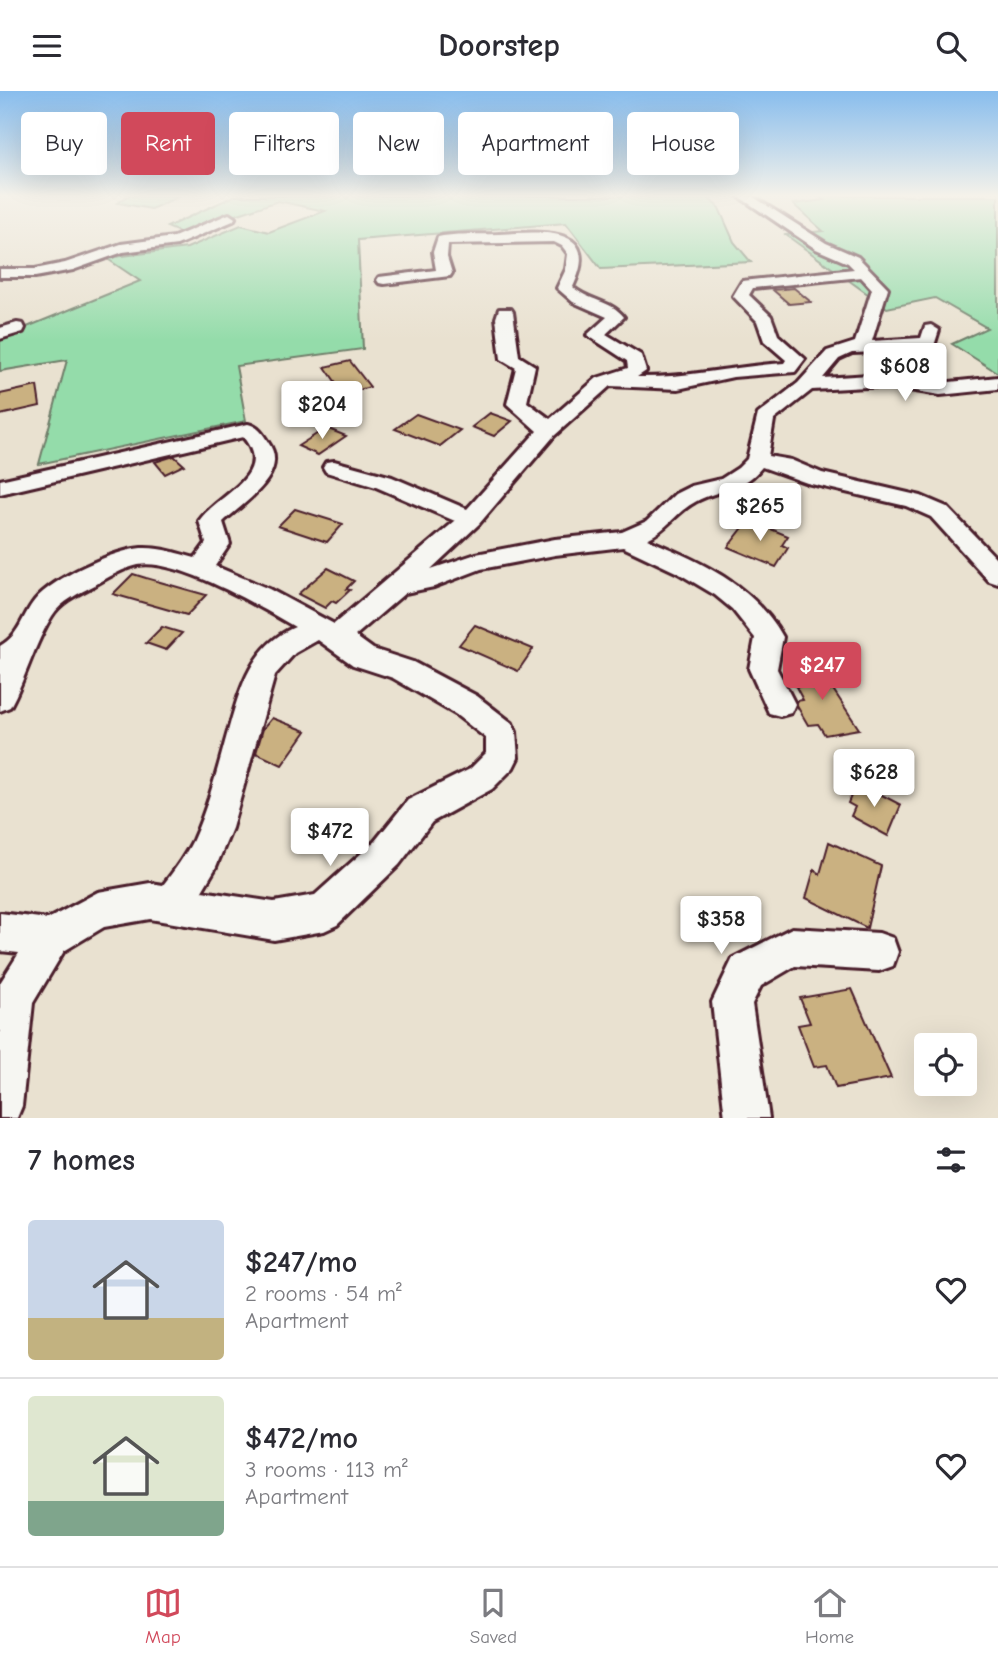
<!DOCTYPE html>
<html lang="en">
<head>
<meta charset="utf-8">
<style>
  :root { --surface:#fff; --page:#f2f2f3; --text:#2b2b33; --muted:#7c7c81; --line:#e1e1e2; --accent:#d1495b }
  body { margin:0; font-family:"Comic Neue",sans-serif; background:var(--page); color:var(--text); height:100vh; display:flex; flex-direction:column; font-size:26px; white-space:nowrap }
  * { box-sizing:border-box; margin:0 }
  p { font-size:23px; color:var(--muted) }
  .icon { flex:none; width:38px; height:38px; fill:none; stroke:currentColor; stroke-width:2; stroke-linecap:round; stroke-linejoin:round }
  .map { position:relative; height:1027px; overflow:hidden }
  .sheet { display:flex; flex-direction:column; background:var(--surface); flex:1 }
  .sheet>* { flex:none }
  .hud { position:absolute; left:21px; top:21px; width:957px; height:63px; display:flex; gap:14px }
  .tools { position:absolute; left:914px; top:942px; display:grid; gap:14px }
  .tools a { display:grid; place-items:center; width:63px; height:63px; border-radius:7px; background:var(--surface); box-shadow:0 7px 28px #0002; font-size:35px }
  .price { position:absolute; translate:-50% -60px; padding:0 16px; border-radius:7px; background:#fff; color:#222; font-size:23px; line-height:46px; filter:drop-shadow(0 2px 4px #0008) }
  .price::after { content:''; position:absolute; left:50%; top:42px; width:21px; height:16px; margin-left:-10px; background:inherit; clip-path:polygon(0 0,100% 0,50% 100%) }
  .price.on { background:var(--accent); color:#fff }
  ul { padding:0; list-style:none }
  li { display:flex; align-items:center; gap:21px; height:175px; padding:0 28px }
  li+li { border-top:2px solid var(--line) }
  li span { display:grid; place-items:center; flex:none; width:196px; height:140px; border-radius:7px; color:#555 }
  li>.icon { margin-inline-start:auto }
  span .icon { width:84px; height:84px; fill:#fffc; stroke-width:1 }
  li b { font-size:30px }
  h2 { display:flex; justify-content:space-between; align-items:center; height:84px; padding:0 28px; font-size:30px }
  .chip { padding:0 24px; border-radius:7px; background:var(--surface); box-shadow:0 7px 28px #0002; font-size:24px; line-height:63px }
  .chip.on { background:var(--accent); color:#fff }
  header { display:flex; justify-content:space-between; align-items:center; height:91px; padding:0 28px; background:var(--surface); font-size:32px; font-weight:600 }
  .dock { display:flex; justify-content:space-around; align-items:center; height:98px; border-top:2px solid var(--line); background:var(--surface); font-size:19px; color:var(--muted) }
  .dock a { display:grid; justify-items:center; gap:4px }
  .dock .on { color:var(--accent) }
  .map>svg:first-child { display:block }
  .green { fill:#94dcaa; stroke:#6f7e6a; stroke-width:2 }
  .building { fill:#cab181; stroke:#4a1f2b; stroke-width:2 }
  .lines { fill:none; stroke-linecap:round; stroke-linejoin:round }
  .minor-casing { stroke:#4a1f2b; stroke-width:6 }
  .minor { fill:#f6f6f2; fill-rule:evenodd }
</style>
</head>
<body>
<header><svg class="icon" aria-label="menu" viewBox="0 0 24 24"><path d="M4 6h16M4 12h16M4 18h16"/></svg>Doorstep<svg class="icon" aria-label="search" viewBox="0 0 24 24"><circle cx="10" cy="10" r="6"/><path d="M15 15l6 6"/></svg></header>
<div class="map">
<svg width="998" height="1027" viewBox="0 0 998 1027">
  <rect width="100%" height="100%" fill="#e9e1d0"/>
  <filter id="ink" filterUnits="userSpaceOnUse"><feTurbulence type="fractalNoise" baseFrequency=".0143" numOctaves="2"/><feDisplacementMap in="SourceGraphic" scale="14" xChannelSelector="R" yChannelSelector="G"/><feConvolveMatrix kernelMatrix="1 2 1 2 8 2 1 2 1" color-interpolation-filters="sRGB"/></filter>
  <g filter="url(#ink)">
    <g class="green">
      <polygon points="127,105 180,105 151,118 118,112"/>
      <polygon points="234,105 706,105 719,117 734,151 751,171 601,178 566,132 358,149 363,258 236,275 246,330 39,373 67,269 0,280 0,247 140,190 106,167 187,157 241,134 269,141 325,120 278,110 181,142 167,136"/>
      <polygon points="818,105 998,105 998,282 952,253 987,237 935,207 887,217 786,144 823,140 793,113 824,109"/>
    </g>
    <g class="building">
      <polygon points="794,197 811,211 789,213 773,199"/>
      <polygon points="350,270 370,296 344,303 325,276"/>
      <polygon points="37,295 40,315 0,324 0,303"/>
      <polygon points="490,322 512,330 494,345 472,336"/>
      <polygon points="416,323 460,339 440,355 395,338"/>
      <polygon points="326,337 346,345 318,364 298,355"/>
      <polygon points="174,365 184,374 165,383 155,371"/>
      <polygon points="295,418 343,433 327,451 278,435"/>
      <polygon points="749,429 788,445 782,454 788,457 776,476 728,456"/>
      <polygon points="328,477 354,490 346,498 350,499 336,512 332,510 325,517 298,503"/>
      <polygon points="133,483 146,487 206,504 187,524 113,503"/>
      <polygon points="475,534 533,558 518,580 459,554"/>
      <polygon points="162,536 182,542 166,559 146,552"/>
      <polygon points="817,574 859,638 825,644 818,633 808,634 797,615 796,610 803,609 796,596 801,595 791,579"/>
      <polygon points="272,627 306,640 282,674 256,662 263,638"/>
      <polygon points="855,695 863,699 865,695 901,714 888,745 851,725 855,716 848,712"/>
      <polygon points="829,751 881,775 867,837 806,807 814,779 820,783"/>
      <polygon points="852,898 891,987 836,997 827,974 814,976 798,934 810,932 800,907"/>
    </g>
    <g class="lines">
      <g class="minor-casing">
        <g id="minor">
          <path d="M738 105H752L826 152 858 166 888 197 872 250 921 247 925 235 931 234 939 239 934 255 904 260 852 262 839 268 823 287 885 283 940 292 998 286V298L940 304 885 295 812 299 774 329 768 365 791 369 822 382 921 405 947 416 998 469V493L989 490 931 426 906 415 807 392 762 376C742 401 720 397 695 411 676 421 668 438 647 448 699 470 754 494 783 546L777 578 795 613 791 622 780 625 769 622 749 578 755 547 732 518 715 504 678 482 623 456 555 464 481 478 434 496 405 502 355 545 373 558 413 571 477 605 512 632 516 641 518 667 513 677 492 698 432 731 399 774 337 834 324 840 274 849 150 828 104 836 64 860 33 912 22 1015 17 1027H0V892L19 862 0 860V822L48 828 98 801 150 792 163 794C174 780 185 765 193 749 207 718 216 684 225 651 238 607 247 556 295 536 260 516 178 467 138 474 124 477 108 486 95 494 80 502 61 510 52 525 34 553 26 587 10 616L0 620V555C20 544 22 525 35 509 53 487 114 459 141 457 160 456 177 462 195 467L206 452 199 430C217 403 276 385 243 346L0 403V389L248 333C258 335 263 343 268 351 291 383 243 412 223 431L230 453 215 475 269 498 334 533 455 430 376 396 326 381 323 376 326 371 334 370 392 386 467 418 537 340 507 313 516 277 501 268 496 227 499 218H511L513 221 519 265 535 275 527 311 550 328 597 287 628 277 627 270 587 244 607 226 573 211 557 197 566 178 568 163 562 155 554 151 448 153 447 166 452 182 450 185 384 193 379 192 377 189 379 186 436 179 433 161 438 146C457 142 479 144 499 143 540 141 603 133 573 196 588 210 611 209 624 226L606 243 641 264 646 280 637 286C687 287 734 275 784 272L786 269 764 250 757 230 733 205 742 190 854 178 848 172 816 158ZM861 186 872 198 855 251 827 260 798 292 758 323 747 368 738 377 721 388 691 395 675 403 647 430 622 441 555 448 476 463 431 478 479 433 554 345 610 295 678 298 733 286 795 281 805 268 778 244 771 225 749 204 753 197ZM318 549 353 574 393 587 455 623 486 647V662L470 678 408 709 375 750 315 804 274 811 202 800 215 778 232 737 275 584 295 562Z"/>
          <polygon points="229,123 235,127 233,130 177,154 123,161 73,179 35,186 0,186 0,178 35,178 65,172 121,153 174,146"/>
          <polygon points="17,232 23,233 25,237 23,241 0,248 0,237"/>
          <polygon points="792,837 879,842 893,847 898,861 893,875 879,880 795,875 761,895 752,913 769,1027 725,1027 712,911 733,867"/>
        </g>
      </g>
      <use href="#minor" class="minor"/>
    </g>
  </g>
  <linearGradient id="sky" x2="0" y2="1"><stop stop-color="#88bded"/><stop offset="0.42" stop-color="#f5f2ea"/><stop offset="1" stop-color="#f5f2ea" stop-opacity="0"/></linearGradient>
  <rect width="998" height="249" fill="url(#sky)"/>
</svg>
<div class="tools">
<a><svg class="icon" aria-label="locate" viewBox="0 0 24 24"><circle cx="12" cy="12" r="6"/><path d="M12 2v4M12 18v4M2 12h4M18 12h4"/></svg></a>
</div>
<b class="price" style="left:905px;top:312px">$608</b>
<b class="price" style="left:322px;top:350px">$204</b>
<b class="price" style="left:760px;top:452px">$265</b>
<b class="price on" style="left:822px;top:611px">$247</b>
<b class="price" style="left:874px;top:718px">$628</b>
<b class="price" style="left:330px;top:777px">$472</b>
<b class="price" style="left:721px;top:865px">$358</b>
<div class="hud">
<a class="chip">Buy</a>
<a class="chip on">Rent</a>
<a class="chip">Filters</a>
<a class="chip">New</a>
<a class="chip">Apartment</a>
<a class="chip">House</a>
</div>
</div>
<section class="sheet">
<h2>7 homes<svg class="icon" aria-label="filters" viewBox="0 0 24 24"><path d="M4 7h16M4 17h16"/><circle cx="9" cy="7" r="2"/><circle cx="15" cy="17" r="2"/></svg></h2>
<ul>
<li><span style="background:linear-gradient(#c9d6e8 70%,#c2b280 0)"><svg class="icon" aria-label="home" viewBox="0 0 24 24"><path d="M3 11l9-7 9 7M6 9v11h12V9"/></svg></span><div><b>$247/mo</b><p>2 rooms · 54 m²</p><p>Apartment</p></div><svg class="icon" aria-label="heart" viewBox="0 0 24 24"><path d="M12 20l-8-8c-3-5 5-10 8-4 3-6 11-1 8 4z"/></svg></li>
<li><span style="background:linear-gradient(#dfe7d0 75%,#7fa58c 0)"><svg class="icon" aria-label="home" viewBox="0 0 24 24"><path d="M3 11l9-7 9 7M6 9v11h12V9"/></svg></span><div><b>$472/mo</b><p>3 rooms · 113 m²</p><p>Apartment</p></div><svg class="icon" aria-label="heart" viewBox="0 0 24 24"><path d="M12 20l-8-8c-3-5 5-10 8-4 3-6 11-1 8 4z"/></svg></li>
</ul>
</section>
<nav class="dock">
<a class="on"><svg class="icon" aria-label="map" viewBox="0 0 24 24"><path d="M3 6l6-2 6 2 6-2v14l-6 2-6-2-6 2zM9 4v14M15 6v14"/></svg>Map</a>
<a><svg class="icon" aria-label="saved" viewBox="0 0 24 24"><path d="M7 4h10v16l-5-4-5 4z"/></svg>Saved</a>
<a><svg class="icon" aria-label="home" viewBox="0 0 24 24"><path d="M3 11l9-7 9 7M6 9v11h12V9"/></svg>Home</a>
</nav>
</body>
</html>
